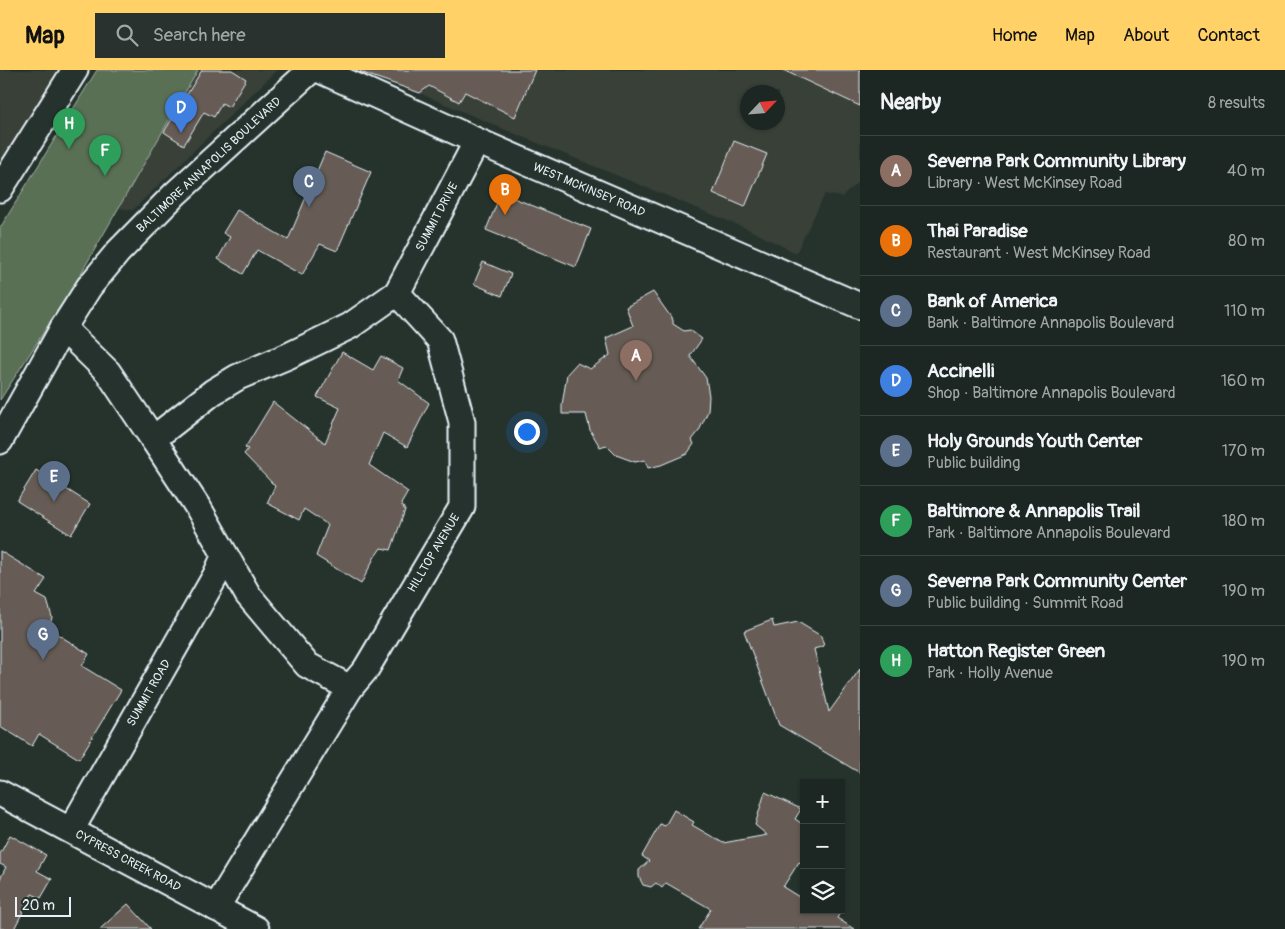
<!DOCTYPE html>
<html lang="en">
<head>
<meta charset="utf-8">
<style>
	:root { --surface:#1c2622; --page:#29322f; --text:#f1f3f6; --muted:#a0a5a5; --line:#3a4340; --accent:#ffd166 }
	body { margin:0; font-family:Pangolin,sans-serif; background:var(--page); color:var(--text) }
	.controls { position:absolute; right:15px; bottom:15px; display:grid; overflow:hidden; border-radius:0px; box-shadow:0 1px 4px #0004 }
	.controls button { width:45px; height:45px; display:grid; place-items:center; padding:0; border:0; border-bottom:1px solid var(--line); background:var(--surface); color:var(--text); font:25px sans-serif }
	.compass { position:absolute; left:740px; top:15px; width:45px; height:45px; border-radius:50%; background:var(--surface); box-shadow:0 1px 4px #0004; rotate:64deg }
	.scale { position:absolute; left:15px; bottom:12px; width:56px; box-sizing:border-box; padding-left:5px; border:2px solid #e8f1f8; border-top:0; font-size:14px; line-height:18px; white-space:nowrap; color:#e8f1f8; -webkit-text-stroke:4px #26332d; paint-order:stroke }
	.you { position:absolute; left:526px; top:361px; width:18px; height:18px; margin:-12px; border:4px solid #fff; border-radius:50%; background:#1a73e8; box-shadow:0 0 0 8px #1a73e833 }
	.badge { display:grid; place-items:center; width:32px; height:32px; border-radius:50%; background:var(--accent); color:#fff; font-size:16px; font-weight:700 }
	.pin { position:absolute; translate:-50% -41px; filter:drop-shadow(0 1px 2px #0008) }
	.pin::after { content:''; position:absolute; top:26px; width:18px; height:15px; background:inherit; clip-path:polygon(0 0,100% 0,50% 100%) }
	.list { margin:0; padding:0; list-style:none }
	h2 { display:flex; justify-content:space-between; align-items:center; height:65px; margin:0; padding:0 20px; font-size:21px }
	h2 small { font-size:16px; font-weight:400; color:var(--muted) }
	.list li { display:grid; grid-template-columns:32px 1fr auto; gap:15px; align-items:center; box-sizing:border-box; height:70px; padding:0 20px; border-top:1px solid var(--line) }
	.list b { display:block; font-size:19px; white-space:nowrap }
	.list p { margin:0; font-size:16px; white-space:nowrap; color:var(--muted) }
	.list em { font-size:16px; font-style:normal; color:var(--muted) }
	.icon { flex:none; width:28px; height:28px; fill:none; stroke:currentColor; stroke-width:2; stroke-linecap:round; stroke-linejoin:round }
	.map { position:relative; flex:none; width:860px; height:859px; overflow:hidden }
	header { display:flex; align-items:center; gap:30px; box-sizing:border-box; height:70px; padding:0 25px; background:var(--accent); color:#111 }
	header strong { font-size:24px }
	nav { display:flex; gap:28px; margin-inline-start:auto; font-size:18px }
	.search { width:350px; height:45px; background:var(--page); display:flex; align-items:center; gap:12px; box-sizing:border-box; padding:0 18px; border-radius:0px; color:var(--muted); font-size:19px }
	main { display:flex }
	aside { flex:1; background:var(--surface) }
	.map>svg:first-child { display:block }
	.built { fill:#393f39; fill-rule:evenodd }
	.green { fill:#5a7054; stroke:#a1b0a6 }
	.building { fill:#665b54; stroke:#e8f1f8 }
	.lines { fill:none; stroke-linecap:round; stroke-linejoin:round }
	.minor-casing { stroke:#e8f1f8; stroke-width:29 }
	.minor { stroke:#26332d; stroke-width:25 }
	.labels { text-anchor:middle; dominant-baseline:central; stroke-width:5; stroke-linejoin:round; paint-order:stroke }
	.street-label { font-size:12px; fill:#e8f1f8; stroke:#26332d }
</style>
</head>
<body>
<header>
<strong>Map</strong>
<div class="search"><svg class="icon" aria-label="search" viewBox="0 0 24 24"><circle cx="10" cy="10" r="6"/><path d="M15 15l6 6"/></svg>Search here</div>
<nav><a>Home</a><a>Map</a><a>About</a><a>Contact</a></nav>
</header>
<main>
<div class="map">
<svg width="860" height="859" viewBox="0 0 860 859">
	<rect width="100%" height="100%" fill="#26332d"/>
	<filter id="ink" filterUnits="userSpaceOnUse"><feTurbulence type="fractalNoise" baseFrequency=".02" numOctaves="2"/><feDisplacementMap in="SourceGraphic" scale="10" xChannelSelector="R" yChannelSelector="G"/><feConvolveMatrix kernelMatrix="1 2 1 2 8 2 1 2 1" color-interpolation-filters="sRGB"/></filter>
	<g filter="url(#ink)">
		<g class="built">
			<polygon points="0,0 67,0 0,104"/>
			<polygon points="194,0 277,0 133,140 107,136"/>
			<path d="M365,0H860V110L842,127L825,124L796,183L750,160L518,65ZM748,22H778V52H748Z"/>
		</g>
		<polygon class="green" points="97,0 198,0 76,212 0,330 0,158"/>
		<g class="building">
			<polygon points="202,0 232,0 246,9 229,37 222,33 214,47 204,42 184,75 164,62"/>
			<polygon points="361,0 535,0 515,47 465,22 459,32 429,16 420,23 360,2"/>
			<polygon points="783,0 860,0 860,36"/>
			<polygon points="734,71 767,84 745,137 713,123"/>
			<polygon points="325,82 371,102 337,181 320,174 302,205 257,180 243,204 218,189 230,167 223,163 237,140 288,170"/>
			<polygon points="501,123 591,159 576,197 486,160"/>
			<polygon points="483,192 511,204 502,226 474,214"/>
			<polygon points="653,222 673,250 673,254 684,261 690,260 702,269 690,286 706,308 709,326 708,341 699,361 692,370 694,374 687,384 661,395 648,398 645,390 635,392 616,385 606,375 600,377 590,360 586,344 562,344 562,335 567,304 577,293 590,299 610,285 606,268 633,256 626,237"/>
			<polygon points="342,282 373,300 381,286 403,298 398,310 429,333 407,377 383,363 369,395 408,422 401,434 405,440 391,480 381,478 374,488 361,514 316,486 328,455 304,439 299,450 267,433 275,416 244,384 248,379 245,378 273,332 325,373 340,338 317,327"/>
			<polygon points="36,400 90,434 71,465 17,431"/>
			<polygon points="0,481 46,509 36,524 47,530 52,547 49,559 89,584 82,596 121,620 79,689 39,664 32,676 0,656"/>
			<polygon points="772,550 774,557 798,552 821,566 824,576 814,579 829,642 860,599 860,703 779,655 744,561"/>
			<polygon points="765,722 801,739 795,749 804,755 804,795 799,792 783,817 804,830 804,840 842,840 837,848 854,859 698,859 711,839 666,813 662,818 656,813 651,817 643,815 639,807 639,800 649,791 642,786 660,754 665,756 674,740 694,752 692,755 723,773 767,765 755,755"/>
			<polygon points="10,765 46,785 37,801 52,809 41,828 32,824 14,859 0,859 0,809 6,797 0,794 0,784"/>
			<polygon points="128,834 151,859 100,859"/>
		</g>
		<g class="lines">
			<defs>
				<g id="minor">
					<polyline points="320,0 477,71 860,236"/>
					<polyline points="0,119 75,0"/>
					<polyline points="63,258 108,302 153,369 213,322 238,307 288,286 350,256 397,223 477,71"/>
					<polyline points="153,369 199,439 248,525 307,595 350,618 366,599 462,437 462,352 440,270 397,223"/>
					<polyline points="0,371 63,258 89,217 118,182 175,124 311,0"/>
					<polyline points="0,723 256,859"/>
					<polyline points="71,760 216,505 225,485"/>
					<polyline points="216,838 350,618"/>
				</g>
			</defs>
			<use href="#minor" class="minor-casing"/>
			<use href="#minor" class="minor"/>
		</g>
	</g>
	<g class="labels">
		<g class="street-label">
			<text transform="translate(209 95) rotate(-43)">BALTIMORE ANNAPOLIS BOULEVARD</text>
			<text transform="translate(589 120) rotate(23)">WEST MCKINSEY ROAD</text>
			<text transform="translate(437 147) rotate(-62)">SUMMIT DRIVE</text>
			<text transform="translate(434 483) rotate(-59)">HILLTOP AVENUE</text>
			<text transform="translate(149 623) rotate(-60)">SUMMIT ROAD</text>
			<text transform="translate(128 791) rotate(28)">CYPRESS CREEK ROAD</text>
		</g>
	</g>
</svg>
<div class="controls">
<button>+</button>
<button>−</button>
<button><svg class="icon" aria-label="layers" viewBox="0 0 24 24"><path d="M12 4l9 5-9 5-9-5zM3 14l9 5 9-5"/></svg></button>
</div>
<svg class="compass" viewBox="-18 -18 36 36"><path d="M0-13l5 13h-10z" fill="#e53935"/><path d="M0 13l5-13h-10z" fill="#a0a5a5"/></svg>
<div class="scale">20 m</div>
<div class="you"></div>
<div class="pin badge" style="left:636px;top:311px;background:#8d6e63">A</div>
<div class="pin badge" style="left:505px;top:145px;background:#e8710a">B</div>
<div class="pin badge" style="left:309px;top:137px;background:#5c6f8a">C</div>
<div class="pin badge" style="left:181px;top:63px;background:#3f7fe0">D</div>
<div class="pin badge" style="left:54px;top:432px;background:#5c6f8a">E</div>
<div class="pin badge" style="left:105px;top:106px;background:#2e9e5b">F</div>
<div class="pin badge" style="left:43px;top:590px;background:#5c6f8a">G</div>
<div class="pin badge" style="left:69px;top:79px;background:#2e9e5b">H</div>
</div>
<aside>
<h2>Nearby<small>8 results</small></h2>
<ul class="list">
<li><span class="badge" style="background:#8d6e63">A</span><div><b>Severna Park Community Library</b><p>Library · West McKinsey Road</p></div><em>40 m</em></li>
<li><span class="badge" style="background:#e8710a">B</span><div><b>Thai Paradise</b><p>Restaurant · West McKinsey Road</p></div><em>80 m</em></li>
<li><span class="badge" style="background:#5c6f8a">C</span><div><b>Bank of America</b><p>Bank · Baltimore Annapolis Boulevard</p></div><em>110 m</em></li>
<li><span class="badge" style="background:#3f7fe0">D</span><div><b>Accinelli</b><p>Shop · Baltimore Annapolis Boulevard</p></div><em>160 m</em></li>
<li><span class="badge" style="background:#5c6f8a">E</span><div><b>Holy Grounds Youth Center</b><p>Public building</p></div><em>170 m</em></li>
<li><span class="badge" style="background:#2e9e5b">F</span><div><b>Baltimore &amp; Annapolis Trail</b><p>Park · Baltimore Annapolis Boulevard</p></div><em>180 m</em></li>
<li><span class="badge" style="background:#5c6f8a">G</span><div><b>Severna Park Community Center</b><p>Public building · Summit Road</p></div><em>190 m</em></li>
<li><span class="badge" style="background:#2e9e5b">H</span><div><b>Hatton Register Green</b><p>Park · Holly Avenue</p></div><em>190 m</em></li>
</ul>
</aside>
</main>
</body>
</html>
